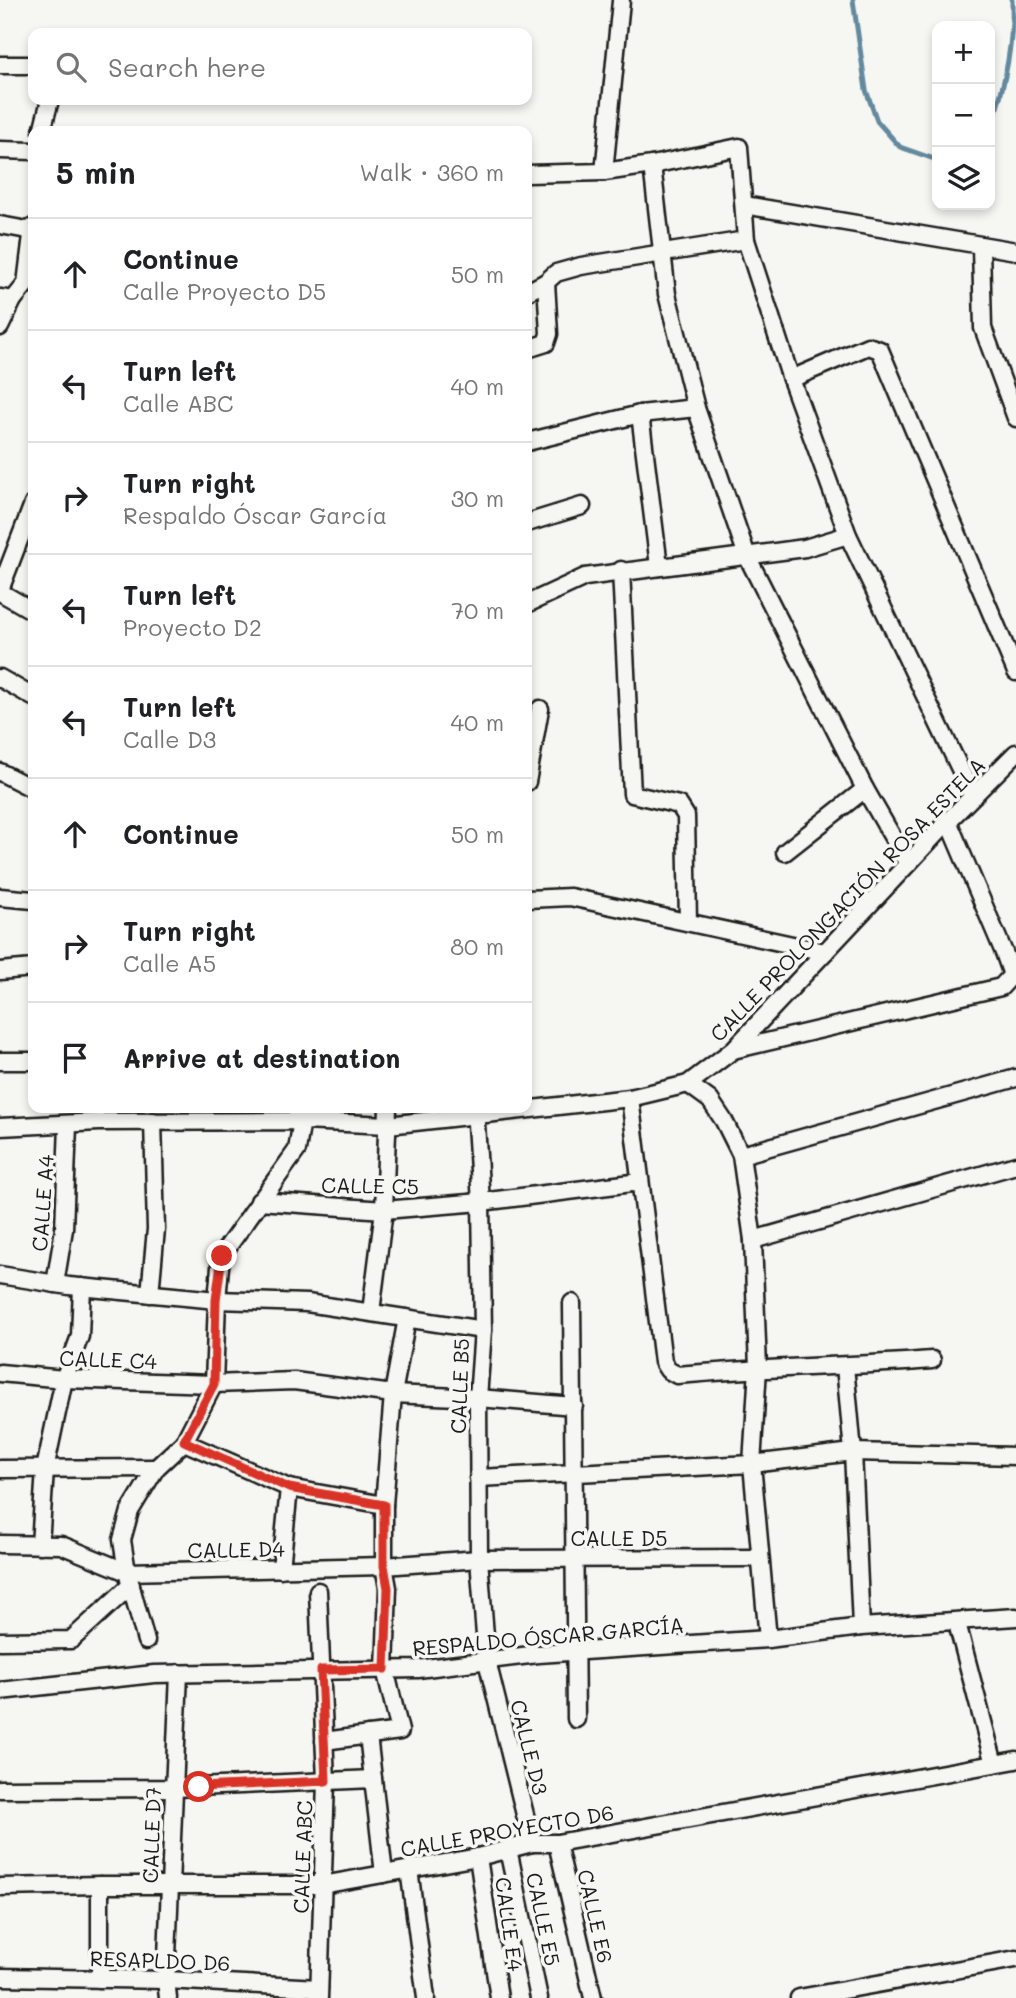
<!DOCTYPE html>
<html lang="en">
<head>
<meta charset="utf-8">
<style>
	:root { --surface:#fff; --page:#f6f6f6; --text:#202124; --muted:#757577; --line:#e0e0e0 }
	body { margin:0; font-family:Mali,sans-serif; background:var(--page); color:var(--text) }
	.controls { position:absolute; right:21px; top:21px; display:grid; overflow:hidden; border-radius:14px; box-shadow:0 4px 10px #0003 }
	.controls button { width:63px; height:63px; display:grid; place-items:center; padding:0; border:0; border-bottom:2px solid var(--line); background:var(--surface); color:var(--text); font:35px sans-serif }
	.stop { position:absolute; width:21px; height:21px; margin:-16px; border:5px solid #d93025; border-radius:50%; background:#fff }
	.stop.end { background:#d93025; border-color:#fff; box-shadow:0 2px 7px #0008 }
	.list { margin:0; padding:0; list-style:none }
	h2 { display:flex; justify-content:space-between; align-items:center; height:91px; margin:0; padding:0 28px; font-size:30px }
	h2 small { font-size:23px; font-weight:400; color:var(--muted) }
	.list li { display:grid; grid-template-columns:46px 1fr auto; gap:21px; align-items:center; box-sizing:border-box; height:112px; padding:0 28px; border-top:2px solid var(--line) }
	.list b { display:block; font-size:26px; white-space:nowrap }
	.list p { margin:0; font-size:23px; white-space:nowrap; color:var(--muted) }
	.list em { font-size:23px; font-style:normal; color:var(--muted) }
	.icon { flex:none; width:38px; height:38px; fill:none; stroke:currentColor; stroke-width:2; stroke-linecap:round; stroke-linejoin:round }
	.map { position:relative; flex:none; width:1016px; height:1998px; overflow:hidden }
	.search { position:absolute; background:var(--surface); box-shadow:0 4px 10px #0003; left:28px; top:28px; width:504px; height:77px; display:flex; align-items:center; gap:18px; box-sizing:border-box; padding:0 24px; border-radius:14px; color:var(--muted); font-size:26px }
	.panel { position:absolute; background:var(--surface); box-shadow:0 4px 10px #0003; left:28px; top:126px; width:504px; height:987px; border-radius:14px }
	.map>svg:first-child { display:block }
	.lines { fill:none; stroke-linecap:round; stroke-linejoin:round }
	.stream { stroke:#63899e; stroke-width:5 }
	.minor-casing { stroke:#1c1c1c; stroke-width:21 }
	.minor { stroke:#f6f6f2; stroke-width:16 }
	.route { stroke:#d93025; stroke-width:9 }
	.labels { text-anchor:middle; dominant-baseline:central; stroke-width:7; stroke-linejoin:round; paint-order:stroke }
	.street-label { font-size:21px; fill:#1c1c1c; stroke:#f6f6f2 }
</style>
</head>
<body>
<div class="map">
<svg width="1016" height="1998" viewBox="0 0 1016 1998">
	<rect width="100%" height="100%" fill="#f6f6f2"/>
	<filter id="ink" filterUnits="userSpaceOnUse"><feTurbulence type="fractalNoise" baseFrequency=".0143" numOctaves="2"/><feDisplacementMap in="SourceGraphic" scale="14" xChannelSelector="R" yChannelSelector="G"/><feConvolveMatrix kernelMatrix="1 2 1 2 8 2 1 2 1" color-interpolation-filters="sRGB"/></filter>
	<g filter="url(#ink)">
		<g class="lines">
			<g class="stream">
				<polyline points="853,0 866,90 877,121 900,147 937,160"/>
				<path d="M990,130C1004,89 1014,44 1012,0"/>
			</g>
			<defs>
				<g id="minor">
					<polyline points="0,65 33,65"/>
					<polyline points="42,131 50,100"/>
					<polyline points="0,150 33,151"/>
					<polyline points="652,165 667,294 696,408 747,556 865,789 908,864"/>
					<polyline points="604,172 621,1"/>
					<polyline points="527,174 604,172 652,165 739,147 746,240 791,379 848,535 973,796"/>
					<polyline points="744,205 1016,251"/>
					<polyline points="0,225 33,231"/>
					<polyline points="981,246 983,328 1016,418"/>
					<polyline points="527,292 546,282 556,273 581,266 746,240"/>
					<polyline points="0,298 13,300 26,284 33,227"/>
					<polyline points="0,327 13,300"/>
					<polyline points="527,349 546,343 549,334 546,282"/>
					<polyline points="791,379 868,346 880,350 1016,672"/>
					<polyline points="640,414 659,566"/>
					<polyline points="527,442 640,414 696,408"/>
					<polyline points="527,523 582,506"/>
					<polyline points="621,570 632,794 679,805 686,816 688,922"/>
					<polyline points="0,590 33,504"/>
					<polyline points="0,592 33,611"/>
					<polyline points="527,604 585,577 805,548 848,535"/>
					<polyline points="0,678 33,697"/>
					<polyline points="0,772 33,789"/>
					<polyline points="527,782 540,709"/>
					<polyline points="785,852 865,789"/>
					<polyline points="0,897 33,900"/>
					<polyline points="527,899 570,897 825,952"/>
					<polyline points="0,971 33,968"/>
					<polyline points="733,1050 1001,987 1012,975 1005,955 948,821"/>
					<polyline points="0,1061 33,1061"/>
					<polyline points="688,1084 710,1100 724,1121 741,1155 753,1240 758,1368 752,1464 768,1639"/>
					<path d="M630,1098L663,1362L668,1370L677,1375C762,1367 847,1367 932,1360"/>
					<polyline points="475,1108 481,1202 483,1330 478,1398 479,1559 487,1661 532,1843"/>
					<polyline points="0,1127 99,1122 303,1121 388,1125 630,1098 688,1084 733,1050 948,821 1016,753"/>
					<polyline points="741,1155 1016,1078"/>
					<polyline points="259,1201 384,1210 481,1202 640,1182"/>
					<polyline points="753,1240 1016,1165"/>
					<polyline points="0,1275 69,1286 217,1300 307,1303 483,1330"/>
					<polyline points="55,1284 64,1229 68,1125"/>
					<polyline points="150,1294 156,1229 153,1121"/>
					<polyline points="572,1303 576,1719"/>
					<polyline points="371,1312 384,1210 388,1108"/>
					<polyline points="845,1366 853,1452 861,1627"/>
					<polyline points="0,1373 64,1379 214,1384 294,1381 393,1394 478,1398 574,1406"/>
					<polyline points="184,1442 289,1488 384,1505"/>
					<polyline points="0,1469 156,1468"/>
					<polyline points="478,1478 752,1464 853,1452 1016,1456"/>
					<polyline points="0,1544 61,1545 127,1572 384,1566 479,1559 760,1558"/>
					<polyline points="40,1545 45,1469 64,1379 80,1336 82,1287"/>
					<polyline points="281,1569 289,1488"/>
					<polyline points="318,1591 326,1781 319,1998"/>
					<polyline points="957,1623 994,1764"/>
					<polyline points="0,1641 71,1640 131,1585"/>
					<polyline points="146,1641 127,1572 122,1540 130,1511 156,1468 184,1442 214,1384 217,1300 221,1256 297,1150 304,1108"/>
					<polyline points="0,1691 154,1674 418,1669 538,1654 768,1639 861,1627 1016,1617"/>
					<polyline points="368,1735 384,1874"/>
					<polyline points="324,1741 400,1731 385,1669 388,1588 384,1566 384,1505 393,1394 407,1318"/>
					<polyline points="0,1789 174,1788 373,1779"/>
					<polyline points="557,1843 593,1998"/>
					<polyline points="508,1849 539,1998"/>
					<polyline points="478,1857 499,1998"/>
					<polyline points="409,1869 426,1998"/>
					<polyline points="100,1885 100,1979"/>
					<polyline points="0,1887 100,1885 322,1885 478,1857 532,1843 557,1843 1016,1760"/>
					<polyline points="0,1977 166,1980 319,1988"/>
					<polyline points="168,1998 166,1980 179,1673"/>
					<polyline points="799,1998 1016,1959"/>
				</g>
			</defs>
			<use href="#minor" class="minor-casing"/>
			<use href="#minor" class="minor"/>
		</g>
	</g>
	<g class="lines" filter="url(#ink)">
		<polyline class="route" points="199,1787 326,1781 321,1670 385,1669 388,1588 384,1566 384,1505 289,1488 184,1441 214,1384 216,1300 222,1256"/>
	</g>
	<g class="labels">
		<g class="street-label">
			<text transform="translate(847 899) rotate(-46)">CALLE PROLONGACIÓN ROSA ESTELA</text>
			<text transform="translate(370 1185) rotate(1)">CALLE C5</text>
			<text transform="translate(42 1203) rotate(-86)">CALLE A4</text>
			<text transform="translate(108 1359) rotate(2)">CALLE C4</text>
			<text transform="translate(459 1386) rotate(-88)">CALLE B5</text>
			<text x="619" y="1537">CALLE D5</text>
			<text transform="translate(236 1549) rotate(-1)">CALLE D4</text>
			<text transform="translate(548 1636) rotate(-5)">RESPALDO ÓSCAR GARCÍA</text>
			<text transform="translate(530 1747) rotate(76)">CALLE D3</text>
			<text transform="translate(507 1830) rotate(-10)">CALLE PROYECTO D6</text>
			<text transform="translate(151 1835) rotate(-88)">CALLE D7</text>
			<text transform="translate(302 1857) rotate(-88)">CALLE ABC</text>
			<text transform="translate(596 1916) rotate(77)">CALLE E6</text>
			<text transform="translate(544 1919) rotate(78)">CALLE E5</text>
			<text transform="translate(510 1924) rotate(82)">CALLE E4</text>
			<text transform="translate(160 1960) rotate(2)">RESAPLDO D6</text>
		</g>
	</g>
</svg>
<div class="controls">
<button>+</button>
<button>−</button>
<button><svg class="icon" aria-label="layers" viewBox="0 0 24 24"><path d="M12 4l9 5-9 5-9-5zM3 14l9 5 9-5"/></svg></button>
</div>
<div class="stop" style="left:199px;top:1787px"></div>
<div class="stop end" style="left:222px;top:1256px"></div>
<div class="search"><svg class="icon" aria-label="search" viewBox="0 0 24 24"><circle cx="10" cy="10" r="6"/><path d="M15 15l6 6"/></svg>Search here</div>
<section class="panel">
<h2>5 min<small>Walk · 360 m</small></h2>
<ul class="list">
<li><svg class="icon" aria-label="ahead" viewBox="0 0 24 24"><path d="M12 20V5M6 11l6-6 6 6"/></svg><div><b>Continue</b><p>Calle Proyecto D5</p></div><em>50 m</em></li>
<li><svg class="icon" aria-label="left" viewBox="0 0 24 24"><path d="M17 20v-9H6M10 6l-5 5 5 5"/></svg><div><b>Turn left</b><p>Calle ABC</p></div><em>40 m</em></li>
<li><svg class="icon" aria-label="right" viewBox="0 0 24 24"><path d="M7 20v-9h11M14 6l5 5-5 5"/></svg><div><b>Turn right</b><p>Respaldo Óscar García</p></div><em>30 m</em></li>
<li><svg class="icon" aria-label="left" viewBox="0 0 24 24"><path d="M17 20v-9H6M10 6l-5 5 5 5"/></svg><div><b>Turn left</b><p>Proyecto D2</p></div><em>70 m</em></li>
<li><svg class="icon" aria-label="left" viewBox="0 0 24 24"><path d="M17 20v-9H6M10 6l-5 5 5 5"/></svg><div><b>Turn left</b><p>Calle D3</p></div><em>40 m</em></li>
<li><svg class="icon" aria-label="ahead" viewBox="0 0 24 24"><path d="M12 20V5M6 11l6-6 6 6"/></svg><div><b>Continue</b></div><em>50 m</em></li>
<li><svg class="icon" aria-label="right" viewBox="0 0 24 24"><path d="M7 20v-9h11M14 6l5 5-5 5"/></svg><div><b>Turn right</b><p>Calle A5</p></div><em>80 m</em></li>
<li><svg class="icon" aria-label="arrive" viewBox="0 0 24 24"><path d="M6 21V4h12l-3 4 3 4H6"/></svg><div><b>Arrive at destination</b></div></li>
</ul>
</section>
</div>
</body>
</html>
